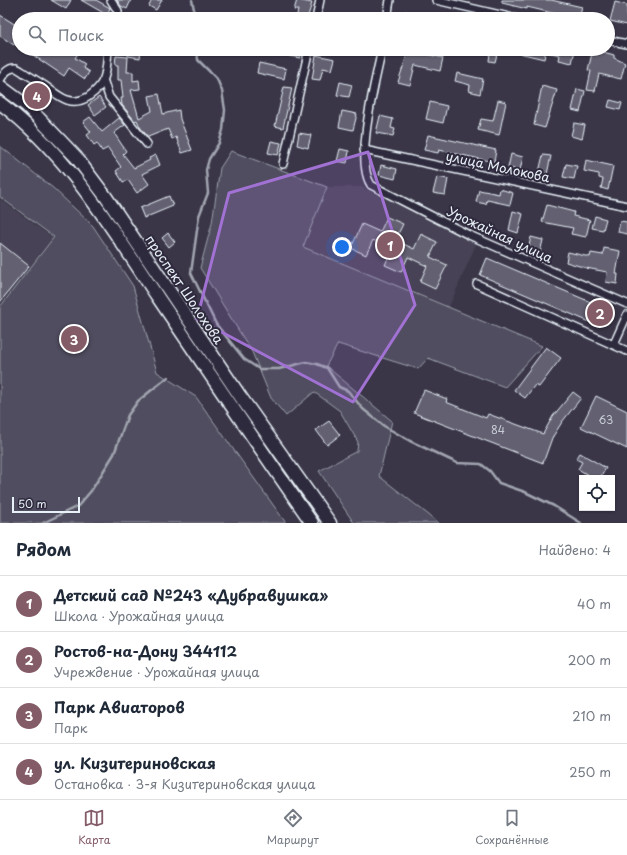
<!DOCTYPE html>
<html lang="ru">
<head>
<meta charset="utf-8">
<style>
	:root { --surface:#fff; --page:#f2f2f3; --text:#1f2937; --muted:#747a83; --line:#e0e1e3; --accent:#845c67 }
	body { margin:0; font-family:"Playpen Sans",sans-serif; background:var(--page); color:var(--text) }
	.controls { position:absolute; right:12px; bottom:12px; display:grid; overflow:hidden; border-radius:0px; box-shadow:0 1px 3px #0004 }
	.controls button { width:36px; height:36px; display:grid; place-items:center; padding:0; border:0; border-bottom:1px solid var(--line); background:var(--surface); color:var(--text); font:20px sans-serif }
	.scale { position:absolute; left:12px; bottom:10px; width:68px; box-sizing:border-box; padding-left:4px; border:2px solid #e8f1f8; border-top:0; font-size:11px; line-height:14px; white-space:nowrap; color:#e8f1f8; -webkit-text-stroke:3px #2f2a3d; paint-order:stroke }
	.you { position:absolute; left:342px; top:247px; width:14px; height:14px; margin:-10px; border:3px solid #fff; border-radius:50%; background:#1a73e8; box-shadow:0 0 0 6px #1a73e833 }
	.badge { display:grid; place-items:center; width:26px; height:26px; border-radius:50%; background:var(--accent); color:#fff; font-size:13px; font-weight:700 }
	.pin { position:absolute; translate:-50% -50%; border:2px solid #fff; box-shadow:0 1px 4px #0006 }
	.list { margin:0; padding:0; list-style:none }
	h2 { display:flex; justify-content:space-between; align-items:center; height:52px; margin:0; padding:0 16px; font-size:17px }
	h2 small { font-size:13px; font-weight:400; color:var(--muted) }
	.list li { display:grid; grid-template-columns:26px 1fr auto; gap:12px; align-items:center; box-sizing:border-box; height:56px; padding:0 16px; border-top:1px solid var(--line) }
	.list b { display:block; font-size:15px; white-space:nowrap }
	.list p { margin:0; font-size:13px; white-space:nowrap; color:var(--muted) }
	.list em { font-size:13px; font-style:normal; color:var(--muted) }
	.icon { flex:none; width:22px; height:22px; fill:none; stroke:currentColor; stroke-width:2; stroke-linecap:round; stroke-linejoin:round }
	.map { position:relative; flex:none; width:627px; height:523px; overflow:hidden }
	.search { position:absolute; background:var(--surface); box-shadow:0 1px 3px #0004; left:12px; right:12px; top:12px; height:44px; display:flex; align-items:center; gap:10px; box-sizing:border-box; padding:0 14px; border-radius:22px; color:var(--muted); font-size:15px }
	.sheet { height:276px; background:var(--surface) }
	nav { display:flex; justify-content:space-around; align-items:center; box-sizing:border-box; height:56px; border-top:1px solid var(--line); background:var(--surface); font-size:11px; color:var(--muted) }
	nav a { display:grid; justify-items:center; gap:2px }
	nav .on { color:var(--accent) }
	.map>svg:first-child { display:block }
	.built { fill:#464354 }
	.green { fill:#504e5f; stroke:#9ca0ac }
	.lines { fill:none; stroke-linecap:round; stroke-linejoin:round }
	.stream { stroke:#a2a6b1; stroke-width:2.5 }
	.building { fill:#636171; stroke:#e8f1f8 }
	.street-casing { stroke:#e8f1f8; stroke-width:10 }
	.primary-casing { stroke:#e8f1f8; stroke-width:15 }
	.street { stroke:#2f2a3d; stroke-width:7 }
	.primary { stroke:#2f2a3d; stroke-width:12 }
	.marked { fill:#a171d3; fill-opacity:0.2; stroke:#a171d3; stroke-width:3; stroke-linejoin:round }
	.labels { text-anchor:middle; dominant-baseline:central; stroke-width:4; stroke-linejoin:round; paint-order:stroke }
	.number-label { font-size:11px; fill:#c7cdd6 }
	.street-label { font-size:13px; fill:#e8f1f8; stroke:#2f2a3d }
</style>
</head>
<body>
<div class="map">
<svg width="627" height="523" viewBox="0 0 627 523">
	<rect width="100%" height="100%" fill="#3a3648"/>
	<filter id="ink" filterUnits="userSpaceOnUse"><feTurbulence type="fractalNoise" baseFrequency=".025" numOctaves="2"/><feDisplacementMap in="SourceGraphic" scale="8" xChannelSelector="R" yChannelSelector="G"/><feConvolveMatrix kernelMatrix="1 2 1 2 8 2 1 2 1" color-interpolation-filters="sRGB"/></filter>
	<g filter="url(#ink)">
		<g class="built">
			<polygon points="327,187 361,187 477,242 449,307 303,247"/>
			<polygon points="0,199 53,238 0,305"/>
		</g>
		<g class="green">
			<polygon points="0,146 53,188 93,226 133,286 157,372 196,397 286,523 0,523 0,307 54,237 0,197"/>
			<polygon points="231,151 327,187 303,247 542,346 505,387 428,358 418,369 338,344 326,366 392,421 379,476 439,523 354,523 319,471 357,451 358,442 340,411 314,392 286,416 271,398 252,352 200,268 212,223 220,168"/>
		</g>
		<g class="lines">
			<g class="stream">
				<polyline points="192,0 196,19"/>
				<polyline points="197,49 198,60 217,79 222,91 225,110 223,130 219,143 209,159 206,170 208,193 199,216 191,273 216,324 244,359 259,369 279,369 306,362 317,364 327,368 339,387 348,391 363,409 384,426 410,441 457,463 481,464 490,471 499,483 525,492 554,506 581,523"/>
				<polyline points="43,523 78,506 91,491 114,454 128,415 138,401 168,377"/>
			</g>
		</g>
		<g class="building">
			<polygon points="51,0 71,0 66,9"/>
			<polygon points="81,0 96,0 110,8 107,15"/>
			<polygon points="117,0 131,0 127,9 121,6"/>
			<polygon points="152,0 162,0 156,10 149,6"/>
			<polygon points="297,0 312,3 307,19 296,19 298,10 294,10"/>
			<polygon points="502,0 551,0 582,7 579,19 570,19 564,18 565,16 527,7 527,9 502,3"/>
			<polygon points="615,2 627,5 627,25 610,21"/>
			<polygon points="405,11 427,16 426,19 403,19"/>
			<polygon points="0,15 19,27 19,37 14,45 0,36"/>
			<polygon points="24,49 81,49 75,58 85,64 83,68 89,72 85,79 69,68 64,76"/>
			<polygon points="129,49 141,49 140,58 128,56"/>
			<polygon points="290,49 302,49 300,58 289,56"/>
			<polygon points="409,49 418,49 417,52 443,58 440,71 415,65 410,85 398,82"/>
			<polygon points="515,49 546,49 544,59 515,52"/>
			<polygon points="546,49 575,50 572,63 559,60 560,55 546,52"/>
			<polygon points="593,49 614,55 614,58 625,63 621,79 599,74 595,91 587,90 591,71 588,70"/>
			<polygon points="490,53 497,54 495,62 489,61"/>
			<polygon points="316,55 335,59 332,70 323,68 320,80 312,79"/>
			<polygon points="116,56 128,57 127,72 133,72 133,81 139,80 140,89 131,90 139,118 152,111 149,96 159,94 163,114 179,110 180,119 192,150 182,153 176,137 172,139 168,129 148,137 140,127 137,120 135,121 122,105 121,98 123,98 121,80 118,80 118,65 115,65"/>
			<polygon points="259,63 286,69 284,79 257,73"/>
			<polygon points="457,73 483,79 480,94 469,91 470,85 455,81"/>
			<polygon points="340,82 352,85 349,97 337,95"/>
			<polygon points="542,86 557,90 545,128 534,125"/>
			<polygon points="284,87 292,88 283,128 275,126"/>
			<polygon points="577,89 585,91 580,112 572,110"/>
			<polygon points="99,97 106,107 95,115 88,105"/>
			<polygon points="498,100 506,102 499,135 478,130 481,119 493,121"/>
			<polygon points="610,100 622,103 620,110 608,107"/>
			<polygon points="430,102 447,106 443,123 426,119"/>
			<polygon points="342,111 357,114 353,130 339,127"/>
			<polygon points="380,116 393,119 391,128 395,129 393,136 376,133"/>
			<polygon points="90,117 102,132 119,118 125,125 114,133 126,151 123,154 134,168 150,160 149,158 156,155 160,165 142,174 149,184 137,193 128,180 123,182 116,171 121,167 108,148 102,151 97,143 94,145 87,135 91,132 83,122"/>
			<polygon points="574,123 585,125 582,139 571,136"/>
			<polygon points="299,133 311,135 308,148 297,145"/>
			<polygon points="428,135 496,150 494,162 439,150 438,153 424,150"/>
			<polygon points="271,141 281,143 278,155 268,153"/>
			<polygon points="340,149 349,151 347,163 337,161"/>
			<polygon points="511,154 523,157 520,170 508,168"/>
			<polygon points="543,155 551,156 547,174 539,172"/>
			<polygon points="586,160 613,166 608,190 601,188 603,179 599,178 599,174 584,171"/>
			<polygon points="566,164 577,166 574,179 563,177"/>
			<polygon points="381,165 397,169 395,179 379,175"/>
			<polygon points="437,177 448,179 445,195 433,193"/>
			<polygon points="500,189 513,193 510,205 487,200 486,204 476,202 479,190 499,194"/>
			<polygon points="169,196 173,206 144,218 140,208"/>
			<polygon points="547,205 574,212 573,216 590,220 586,237 571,234 573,228 542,222"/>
			<polygon points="513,211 523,214 518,233 509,230"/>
			<polygon points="595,216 606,219 603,230 592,228"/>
			<polygon points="387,217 403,224 395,240 414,249 421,234 437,242 430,257 447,265 435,289 420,282 427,266 408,257 401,272 385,265 392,249 373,240 366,255 351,248 362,224 380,232"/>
			<polygon points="620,221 627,222 627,234 618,232"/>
			<polygon points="168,233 175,242 169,247 162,238"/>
			<polygon points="531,237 543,240 540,253 528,250"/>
			<polygon points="0,243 29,266 0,302"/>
			<polygon points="604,248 620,251 616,274 618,274 617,284 606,282 607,272 586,268 566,262 568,252 590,257 591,253 603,255"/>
			<polygon points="487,258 607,309 599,326 480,275"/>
			<polygon points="546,347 561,358 539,387 535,385 525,398 514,390"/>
			<polygon points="424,390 447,399 446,402 486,418 488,414 543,434 553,416 573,392 581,398 562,422 552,438 543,463 414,413"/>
			<polygon points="596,396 627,411 627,449 581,427"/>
			<polygon points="329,421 340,435 327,445 316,430"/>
			<polygon points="580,453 606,468 600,478 593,478 578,469 582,462 576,459"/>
		</g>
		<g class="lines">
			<defs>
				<g id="street">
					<polyline points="111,0 118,11 118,19"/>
					<polyline points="436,0 518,19"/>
					<polyline points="316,19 320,0"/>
					<polyline points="387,19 390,0"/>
					<polyline points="608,40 627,44"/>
					<path d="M382,49C376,79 354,160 371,185L469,235L627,304"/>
					<path d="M0,80C4,74 8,67 16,68C19,69 23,72 26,74C33,78 39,82 45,86C58,95 70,108 88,97C108,83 106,71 108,49"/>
					<polyline points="104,82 109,97 147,144"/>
					<polyline points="364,150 627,206"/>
					<polyline points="283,164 309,49"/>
					<polyline points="477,284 627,351"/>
					<polyline points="614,344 627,315"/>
				</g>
				<g id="primary">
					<polyline points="0,86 27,106 76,157 106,197 240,396 330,523"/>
					<path d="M0,103C68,154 112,229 159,299C210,374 260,449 312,523"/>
				</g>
			</defs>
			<use href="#street" class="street-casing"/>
			<use href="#primary" class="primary-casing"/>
			<use href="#street" class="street"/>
			<use href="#primary" class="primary"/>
		</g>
	</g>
	<path class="marked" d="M368,152L415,305L353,402L197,319L229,193Z"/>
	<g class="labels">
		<g class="number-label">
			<text x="606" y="419">63</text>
			<text x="498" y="429">84</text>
		</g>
		<g class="street-label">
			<text transform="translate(498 166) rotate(12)">улица Молокова</text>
			<text transform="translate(500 234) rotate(25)">Урожайная улица</text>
			<text transform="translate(185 289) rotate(56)">проспект Шолохова</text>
		</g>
	</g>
</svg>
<div class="controls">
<button><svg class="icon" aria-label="locate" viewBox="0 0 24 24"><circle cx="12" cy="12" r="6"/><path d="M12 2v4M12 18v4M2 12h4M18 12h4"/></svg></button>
</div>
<div class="scale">50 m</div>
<div class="you"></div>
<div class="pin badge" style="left:390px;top:245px">1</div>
<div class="pin badge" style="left:600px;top:313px">2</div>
<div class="pin badge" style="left:74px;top:339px">3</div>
<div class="pin badge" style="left:37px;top:96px">4</div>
<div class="search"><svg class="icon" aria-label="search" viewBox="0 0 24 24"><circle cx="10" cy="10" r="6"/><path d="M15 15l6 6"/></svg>Поиск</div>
</div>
<section class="sheet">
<h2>Рядом<small>Найдено: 4</small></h2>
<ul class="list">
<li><span class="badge">1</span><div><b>Детский сад №243 «Дубравушка»</b><p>Школа · Урожайная улица</p></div><em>40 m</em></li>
<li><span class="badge">2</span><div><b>Ростов-на-Дону 344112</b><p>Учреждение · Урожайная улица</p></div><em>200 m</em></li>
<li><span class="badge">3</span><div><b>Парк Авиаторов</b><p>Парк</p></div><em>210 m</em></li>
<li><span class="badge">4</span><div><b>ул. Кизитериновская</b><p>Остановка · 3-я Кизитериновская улица</p></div><em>250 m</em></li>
</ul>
</section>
<nav>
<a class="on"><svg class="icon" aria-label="map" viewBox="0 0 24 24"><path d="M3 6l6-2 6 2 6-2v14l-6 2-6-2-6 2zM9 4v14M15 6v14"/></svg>Карта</a>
<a><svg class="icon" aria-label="directions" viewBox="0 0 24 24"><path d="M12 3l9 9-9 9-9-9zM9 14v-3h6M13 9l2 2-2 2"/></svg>Маршрут</a>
<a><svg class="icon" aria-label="saved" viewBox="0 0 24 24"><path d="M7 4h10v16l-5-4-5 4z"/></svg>Сохранённые</a>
</nav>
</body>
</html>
